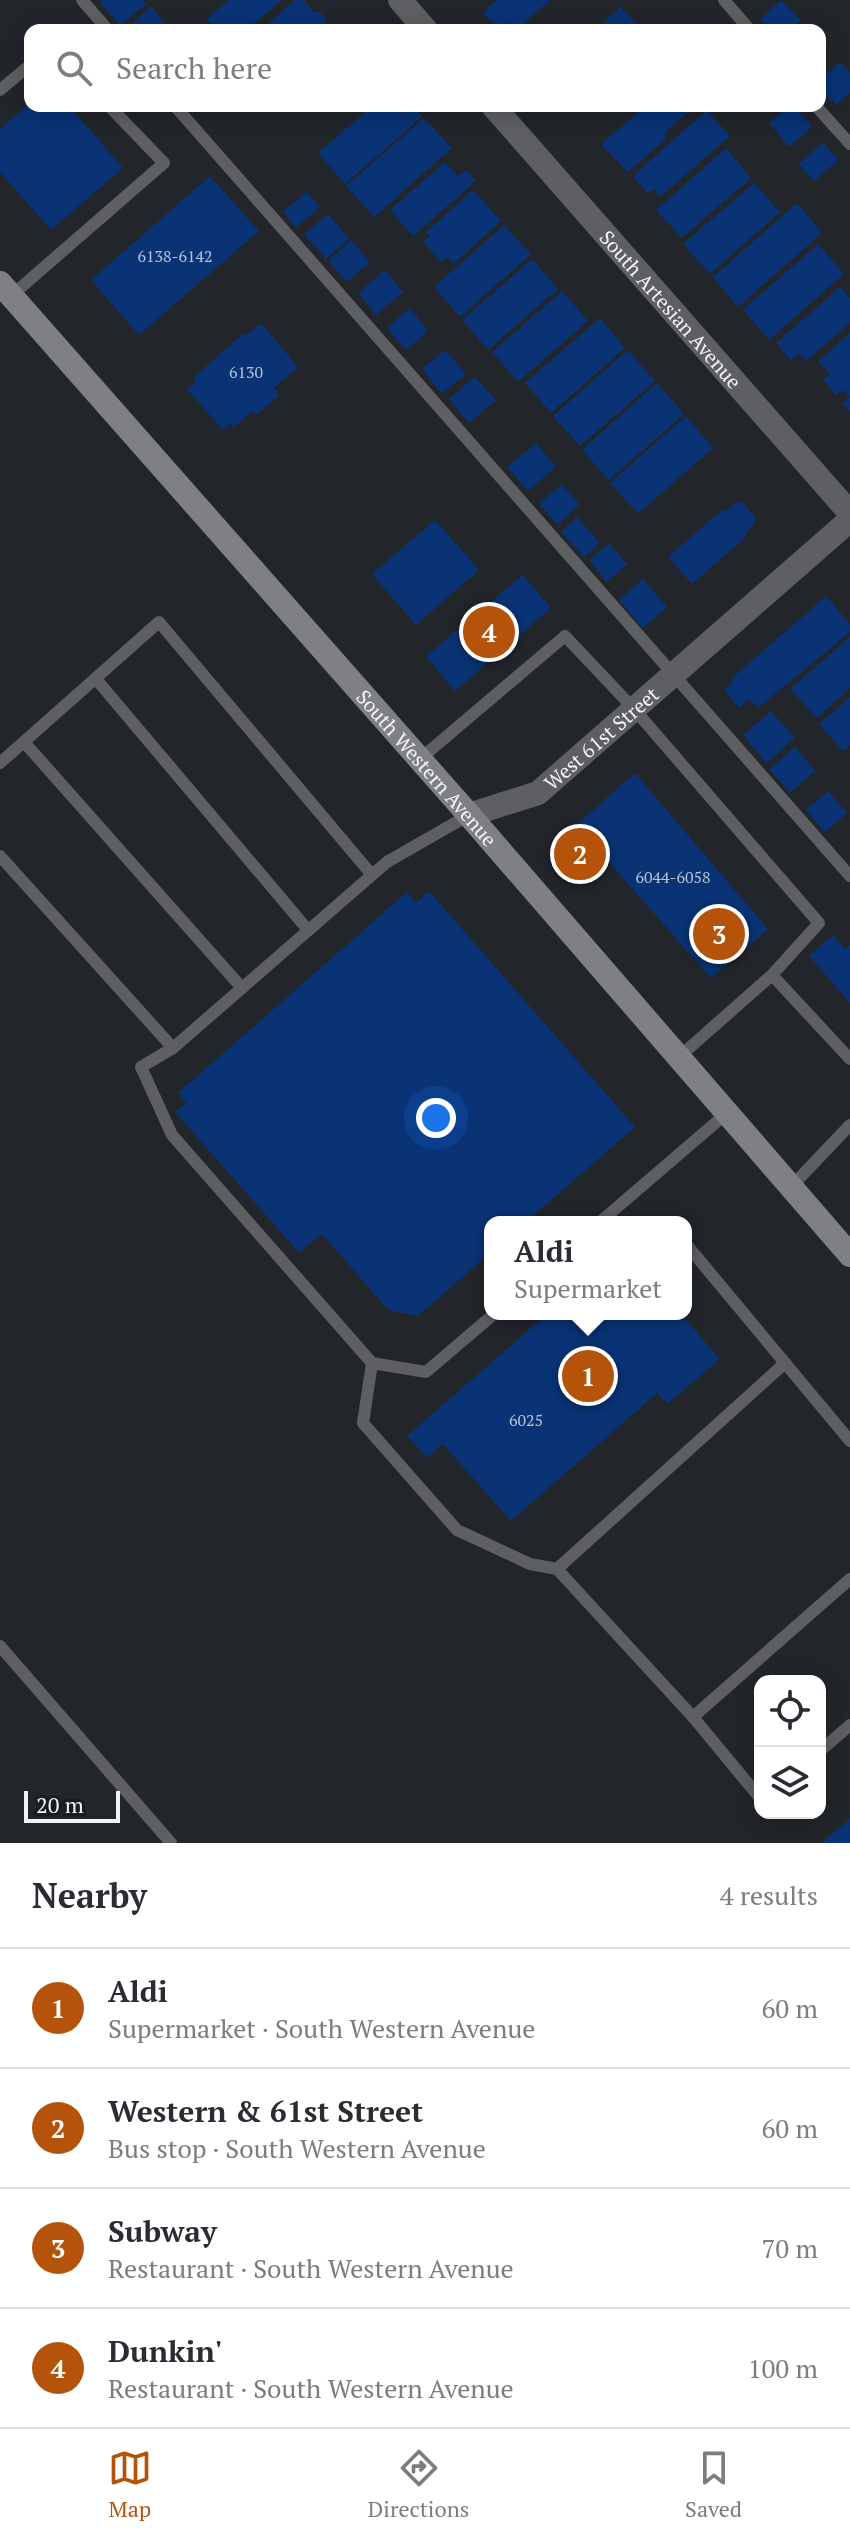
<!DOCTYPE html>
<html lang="en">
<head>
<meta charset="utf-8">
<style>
	:root { --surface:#fff; --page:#f7f7f7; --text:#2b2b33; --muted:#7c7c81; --line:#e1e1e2; --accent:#b45309 }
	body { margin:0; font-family:"PT Serif",serif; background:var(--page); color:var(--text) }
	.controls { position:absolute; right:24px; bottom:24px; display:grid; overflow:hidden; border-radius:16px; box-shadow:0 4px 20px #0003 }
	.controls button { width:72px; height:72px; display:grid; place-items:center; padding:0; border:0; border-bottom:2px solid var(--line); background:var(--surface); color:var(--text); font:40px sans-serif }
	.scale { position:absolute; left:24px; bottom:20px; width:96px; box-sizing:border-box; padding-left:8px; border:4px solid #f1f3f6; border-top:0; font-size:22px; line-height:28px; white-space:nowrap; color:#f1f3f6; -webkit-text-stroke:6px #191c20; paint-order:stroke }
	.you { position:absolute; left:436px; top:1118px; width:28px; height:28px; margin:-20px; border:6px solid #fff; border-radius:50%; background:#1a73e8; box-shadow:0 0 0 12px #1a73e833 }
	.badge { display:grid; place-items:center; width:52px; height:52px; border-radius:50%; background:var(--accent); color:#fff; font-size:26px; font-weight:700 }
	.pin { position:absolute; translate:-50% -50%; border:4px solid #fff; box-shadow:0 2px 8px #0006 }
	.popup { position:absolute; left:484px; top:1216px; width:208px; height:104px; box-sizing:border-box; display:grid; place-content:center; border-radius:16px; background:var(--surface); filter:drop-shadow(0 2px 6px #0005); font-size:26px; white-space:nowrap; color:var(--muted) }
	.popup b { font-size:30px; color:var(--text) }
	.popup::after { content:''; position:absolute; left:50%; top:100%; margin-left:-16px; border:16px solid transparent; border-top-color:var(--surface) }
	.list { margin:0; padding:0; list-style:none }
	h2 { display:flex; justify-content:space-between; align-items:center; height:104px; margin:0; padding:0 32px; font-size:34px }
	h2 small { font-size:26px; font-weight:400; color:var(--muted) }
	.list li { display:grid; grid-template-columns:52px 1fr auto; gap:24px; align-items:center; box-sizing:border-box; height:120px; padding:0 32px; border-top:2px solid var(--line) }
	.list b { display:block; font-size:30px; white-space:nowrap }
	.list p { margin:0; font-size:26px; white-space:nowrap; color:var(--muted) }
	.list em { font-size:26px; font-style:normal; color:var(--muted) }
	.icon { flex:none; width:44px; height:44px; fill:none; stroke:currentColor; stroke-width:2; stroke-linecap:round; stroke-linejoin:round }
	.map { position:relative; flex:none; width:850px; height:1843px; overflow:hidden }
	.search { position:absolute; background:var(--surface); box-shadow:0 4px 20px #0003; left:24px; right:24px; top:24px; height:88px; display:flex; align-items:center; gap:20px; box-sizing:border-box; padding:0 28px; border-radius:16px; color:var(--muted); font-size:30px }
	.sheet { height:584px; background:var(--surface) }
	nav { display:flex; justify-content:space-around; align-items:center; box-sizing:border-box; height:112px; border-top:2px solid var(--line); background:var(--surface); font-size:22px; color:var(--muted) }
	nav a { display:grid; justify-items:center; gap:4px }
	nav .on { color:var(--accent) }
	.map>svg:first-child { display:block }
	.building { fill:#093375 }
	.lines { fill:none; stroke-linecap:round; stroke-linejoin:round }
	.lane { stroke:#5e5f62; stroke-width:12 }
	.street { stroke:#5e5f62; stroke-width:24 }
	.secondary { stroke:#7e8084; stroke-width:24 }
	.labels { text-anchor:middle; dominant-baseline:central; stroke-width:6; stroke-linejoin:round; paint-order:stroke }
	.number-label { font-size:16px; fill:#b7c3d6 }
	.street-label { font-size:20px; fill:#f1f3f6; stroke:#191c20 }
</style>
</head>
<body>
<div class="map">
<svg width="850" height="1843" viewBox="0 0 850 1843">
	<rect width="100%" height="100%" fill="#22252a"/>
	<g class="building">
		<polygon points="102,0 143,0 146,4 120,26 100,2"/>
		<polygon points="228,0 282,0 247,30 216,30 207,19"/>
		<polygon points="295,0 304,0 314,12 320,12 326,19 325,26 321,30 261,30"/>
		<polygon points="497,0 550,0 517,29 509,22 500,30 483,13"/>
		<polygon points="781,0 801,21 790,30 770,30 760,19"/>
		<polygon points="151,7 171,30 124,30"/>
		<polygon points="621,7 642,30 595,30"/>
		<polygon points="840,62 850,73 850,93 836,105 820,87 820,80"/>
		<polygon points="30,103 30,106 69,106 123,168 51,230 0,172 0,129"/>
		<polygon points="372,106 413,106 422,117 345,184 318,153"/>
		<polygon points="645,106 695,106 665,132 665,140 628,172 601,144"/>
		<polygon points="789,106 794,106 812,127 789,147 769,123"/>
		<polygon points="707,110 730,136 660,197 654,189 648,194 633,176"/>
		<polygon points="424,118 452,148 374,217 346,186"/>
		<polygon points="823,143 838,160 814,181 798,164"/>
		<polygon points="726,148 751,178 682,238 656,210"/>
		<polygon points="445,162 458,176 466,170 476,181 413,236 390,210"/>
		<polygon points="210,176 259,231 139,335 91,280"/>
		<polygon points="754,183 780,212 710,274 683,244"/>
		<polygon points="473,190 501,221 453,264 447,257 441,262 423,242 430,236 426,232"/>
		<polygon points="307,192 320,207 296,228 283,212"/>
		<polygon points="797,203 822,233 738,307 713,277"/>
		<polygon points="328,214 349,239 326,259 304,234"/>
		<polygon points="504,225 531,254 460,317 434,287"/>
		<polygon points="351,240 370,262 347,282 328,261"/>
		<polygon points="818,244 844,274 769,340 743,310"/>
		<polygon points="532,259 558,289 488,350 462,320"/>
		<polygon points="385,270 403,292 376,315 358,293"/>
		<polygon points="840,287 850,298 850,323 806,361 799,353 791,360 776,343"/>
		<polygon points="562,291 588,321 518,382 492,352"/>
		<polygon points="410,308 428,331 406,350 387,328"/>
		<polygon points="600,318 625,348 551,413 525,383"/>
		<polygon points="261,323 298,367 274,388 280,395 256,415 253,411 234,427 231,423 223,430 187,389 196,382 193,378 244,333 246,336"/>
		<polygon points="850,333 850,411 842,403 850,397 843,390 836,396 823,379 830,374 818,361"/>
		<polygon points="445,350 466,374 442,394 422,369"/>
		<polygon points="628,350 655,381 580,446 553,416"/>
		<polygon points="475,377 496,400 469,423 449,399"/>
		<polygon points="657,383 684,414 609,480 582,450"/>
		<polygon points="686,416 713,448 638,514 610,483"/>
		<polygon points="536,443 556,467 528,491 507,467"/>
		<polygon points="562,485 580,505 557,525 539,503"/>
		<polygon points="742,502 756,518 753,526 745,533 747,536 692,584 668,557 723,509 726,511 734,504"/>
		<polygon points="577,517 600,543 584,557 561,532"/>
		<polygon points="435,520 479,570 416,625 372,574"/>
		<polygon points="609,543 627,564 607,582 589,560"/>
		<polygon points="523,575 551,608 455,691 426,656"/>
		<polygon points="643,579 667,607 643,628 619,600"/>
		<polygon points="826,596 850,624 850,632 758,708 749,699 739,708 724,690 734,681 731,679"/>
		<polygon points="850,637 850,688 817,718 790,689"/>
		<polygon points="850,697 850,745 843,752 819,724"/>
		<polygon points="771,711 795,738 766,763 743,735"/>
		<polygon points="795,747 815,771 790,793 769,769"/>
		<polygon points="635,773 768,929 711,978 576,825"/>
		<polygon points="828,791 847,813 825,832 806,810"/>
		<polygon points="429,891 635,1127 526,1222 490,1222 490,1253 418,1316 388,1310 322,1234 299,1253 175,1112 186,1103 178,1093 407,892 416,903"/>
		<polygon points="833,935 845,949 850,945 850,1003 809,956"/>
		<polygon points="547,1314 663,1314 665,1317 668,1314 681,1314 720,1359 667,1404 657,1393 511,1521 443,1444 427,1458 407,1436"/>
		<polygon points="850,1818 850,1843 822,1843"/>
	</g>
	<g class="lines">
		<g class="lane">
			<polyline points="82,0 108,30"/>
			<polyline points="724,0 750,30"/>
			<polyline points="0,90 30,65"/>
			<polyline points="175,106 850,876"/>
			<polyline points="816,106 850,144"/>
			<polyline points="11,296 164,163 109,106"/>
			<polyline points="96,679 308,930"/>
			<polyline points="24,742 242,988"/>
			<polyline points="420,759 565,636 634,709 819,923 772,975"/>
			<polyline points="0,763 159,622 372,875"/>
			<polyline points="469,815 387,862 173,1048 141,1067 172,1135 372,1363 426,1372 494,1314"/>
			<polyline points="0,856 173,1048"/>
			<polyline points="679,1057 772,975 850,1059"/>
			<polyline points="791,1187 850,1125"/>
			<polyline points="600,1222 727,1113"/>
			<polyline points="686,1244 850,1441"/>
			<polyline points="372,1363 363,1423 457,1530 530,1564 557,1569 693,1717"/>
			<polyline points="557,1569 785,1363"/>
			<polyline points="0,1646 171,1843"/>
			<polyline points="820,1751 850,1725"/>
			<polyline points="760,1798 693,1717 850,1579"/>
		</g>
		<g class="street">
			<polyline points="400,0 426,30"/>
			<path id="s1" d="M493,106L850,513"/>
			<path id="s2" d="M469,815L538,793L850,520"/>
		</g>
		<path class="secondary" id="s3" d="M0,283L469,815L850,1255"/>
	</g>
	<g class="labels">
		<g class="number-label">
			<text x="175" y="256">6138-6142</text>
			<text x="246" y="372">6130</text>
			<text x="673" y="877">6044-6058</text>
			<text x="526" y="1420">6025</text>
		</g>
		<g class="street-label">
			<text stroke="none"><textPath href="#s1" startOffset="270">South Artesian Avenue</textPath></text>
			<text stroke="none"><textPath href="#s2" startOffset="156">West 61st Street</textPath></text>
			<text stroke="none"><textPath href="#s3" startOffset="646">South Western Avenue</textPath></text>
		</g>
	</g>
</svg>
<div class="controls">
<button><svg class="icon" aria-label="locate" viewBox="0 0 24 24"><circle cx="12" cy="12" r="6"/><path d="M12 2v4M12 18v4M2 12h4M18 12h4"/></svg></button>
<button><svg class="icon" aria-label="layers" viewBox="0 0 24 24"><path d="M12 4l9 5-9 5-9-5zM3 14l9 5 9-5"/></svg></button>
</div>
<div class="scale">20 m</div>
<div class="you"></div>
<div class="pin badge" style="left:588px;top:1376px">1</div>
<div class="popup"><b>Aldi</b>Supermarket</div>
<div class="pin badge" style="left:580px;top:854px">2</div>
<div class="pin badge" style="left:719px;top:934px">3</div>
<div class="pin badge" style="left:489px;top:632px">4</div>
<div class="search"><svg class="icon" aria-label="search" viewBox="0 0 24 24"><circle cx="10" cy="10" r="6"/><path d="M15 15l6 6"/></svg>Search here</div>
</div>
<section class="sheet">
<h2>Nearby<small>4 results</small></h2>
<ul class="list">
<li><span class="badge">1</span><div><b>Aldi</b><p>Supermarket · South Western Avenue</p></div><em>60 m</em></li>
<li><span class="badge">2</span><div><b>Western &amp; 61st Street</b><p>Bus stop · South Western Avenue</p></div><em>60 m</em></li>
<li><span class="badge">3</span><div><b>Subway</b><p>Restaurant · South Western Avenue</p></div><em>70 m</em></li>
<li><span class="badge">4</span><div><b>Dunkin'</b><p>Restaurant · South Western Avenue</p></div><em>100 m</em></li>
</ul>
</section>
<nav>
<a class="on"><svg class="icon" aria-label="map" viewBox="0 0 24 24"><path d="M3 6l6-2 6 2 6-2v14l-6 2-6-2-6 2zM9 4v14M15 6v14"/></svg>Map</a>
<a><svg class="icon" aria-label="directions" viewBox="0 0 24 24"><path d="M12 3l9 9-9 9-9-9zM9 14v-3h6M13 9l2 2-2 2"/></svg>Directions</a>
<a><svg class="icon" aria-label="saved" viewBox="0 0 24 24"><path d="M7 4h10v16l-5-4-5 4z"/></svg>Saved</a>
</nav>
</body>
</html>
